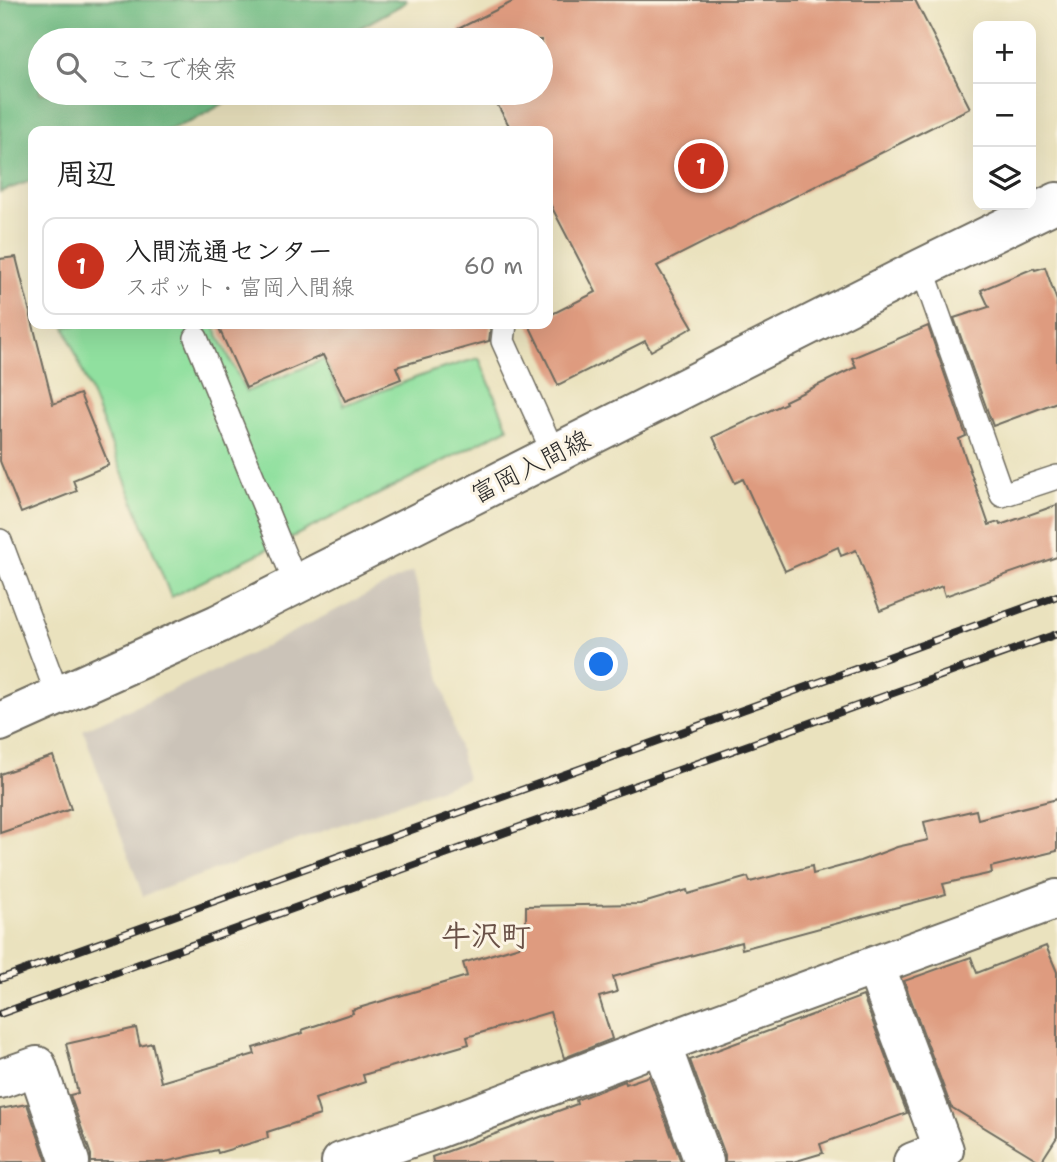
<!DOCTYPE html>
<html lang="ja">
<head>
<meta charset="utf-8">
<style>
	:root { --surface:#fff; --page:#f2f2f2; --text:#222; --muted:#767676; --line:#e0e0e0; --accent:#c8321e }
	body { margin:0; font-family:"Shantell Sans","Klee One",sans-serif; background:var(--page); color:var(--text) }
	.controls { position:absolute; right:21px; top:21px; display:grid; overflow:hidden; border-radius:14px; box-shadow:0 7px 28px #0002 }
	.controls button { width:63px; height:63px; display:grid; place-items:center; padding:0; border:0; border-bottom:2px solid var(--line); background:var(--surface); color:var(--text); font:35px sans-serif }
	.you { position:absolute; left:602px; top:665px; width:24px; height:24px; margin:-18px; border:5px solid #fff; border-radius:50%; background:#1a73e8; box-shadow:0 0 0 10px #1a73e833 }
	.badge { display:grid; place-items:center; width:46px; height:46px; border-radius:50%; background:var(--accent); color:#fff; font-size:23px; font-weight:700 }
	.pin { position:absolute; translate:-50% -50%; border:4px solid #fff; box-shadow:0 2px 7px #0006 }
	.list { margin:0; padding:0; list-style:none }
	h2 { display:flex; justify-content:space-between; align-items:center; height:91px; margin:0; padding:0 28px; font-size:30px }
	h2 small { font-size:23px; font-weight:400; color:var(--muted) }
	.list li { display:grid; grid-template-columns:46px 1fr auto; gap:21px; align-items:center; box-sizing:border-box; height:98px; margin:0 14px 14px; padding:0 14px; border:2px solid var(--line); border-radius:14px }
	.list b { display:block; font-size:26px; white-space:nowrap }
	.list p { margin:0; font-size:23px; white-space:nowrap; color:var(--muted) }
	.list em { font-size:23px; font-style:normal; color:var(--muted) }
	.icon { flex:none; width:38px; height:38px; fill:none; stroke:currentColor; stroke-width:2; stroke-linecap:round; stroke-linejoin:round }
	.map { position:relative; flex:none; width:1057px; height:1162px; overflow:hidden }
	.search { position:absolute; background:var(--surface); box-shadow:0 7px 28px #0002; left:28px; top:28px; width:525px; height:77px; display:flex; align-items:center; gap:18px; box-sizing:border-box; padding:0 24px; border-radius:38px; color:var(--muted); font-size:26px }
	.panel { position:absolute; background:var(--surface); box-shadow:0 7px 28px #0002; left:28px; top:126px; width:525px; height:203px; border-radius:14px }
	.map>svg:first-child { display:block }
	.industrial { fill:#cbc3b8 }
	.green { fill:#90e09f; stroke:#5e8665; stroke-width:2 }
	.forest { fill:#74be86; stroke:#507458; stroke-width:2 }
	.building { fill:#de9b7f }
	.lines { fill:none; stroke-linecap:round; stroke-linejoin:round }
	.lane-casing { stroke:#6e6b5e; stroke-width:26 }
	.street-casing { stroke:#6e6b5e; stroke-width:42 }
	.secondary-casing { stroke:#6e6b5e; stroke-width:42 }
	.lane { stroke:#fff; stroke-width:23 }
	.street { stroke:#fff; stroke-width:38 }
	.secondary { stroke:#fff; stroke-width:38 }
	.rail-casing { stroke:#2b2b2b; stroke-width:8 }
	.rail { stroke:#fcf5e5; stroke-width:5; stroke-dasharray:16; stroke-linecap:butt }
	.labels { text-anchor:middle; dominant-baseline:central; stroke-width:6; stroke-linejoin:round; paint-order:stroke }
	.street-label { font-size:26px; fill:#2b2b2b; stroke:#fcf5e5 }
	.quarter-label { font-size:30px; font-weight:bold; fill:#6a5248; stroke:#fcf5e5 }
</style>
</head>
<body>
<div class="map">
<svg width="1057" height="1162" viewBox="0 0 1057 1162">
	<rect width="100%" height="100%" fill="#fcf5e5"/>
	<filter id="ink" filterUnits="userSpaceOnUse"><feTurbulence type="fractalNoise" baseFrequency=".0143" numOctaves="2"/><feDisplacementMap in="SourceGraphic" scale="14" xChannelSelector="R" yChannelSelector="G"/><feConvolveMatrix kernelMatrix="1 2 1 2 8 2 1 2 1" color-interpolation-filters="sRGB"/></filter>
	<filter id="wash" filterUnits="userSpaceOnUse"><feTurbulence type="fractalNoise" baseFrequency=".00686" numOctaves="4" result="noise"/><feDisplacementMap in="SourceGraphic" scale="28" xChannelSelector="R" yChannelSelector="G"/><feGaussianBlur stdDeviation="1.57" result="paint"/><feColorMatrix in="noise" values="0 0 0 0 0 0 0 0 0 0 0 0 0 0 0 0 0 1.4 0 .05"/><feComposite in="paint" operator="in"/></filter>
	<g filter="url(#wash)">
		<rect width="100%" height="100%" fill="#eae2be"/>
		<polygon class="industrial" points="413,571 467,779 143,896 83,730 234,662"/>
		<polygon class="green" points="80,324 213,324 246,392 324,359 344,405 431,372 479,358 508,428 383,492 171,597 65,327"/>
		<polygon class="forest" points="0,0 407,0 405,3 338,40 40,40 40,93 242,93 192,121 163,131 33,131 33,180 0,192"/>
		<g id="blocks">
			<g class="building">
				<polygon points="516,0 915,0 970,108 657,266 693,327 651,351 645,341 558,385 529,325 548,324 548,316 596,292 548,200 548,131 512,131 491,93 541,93 541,40 464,40 458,29"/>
				<polygon points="16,257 53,404 80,394 109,465 73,480 77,491 21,513 0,461 0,259"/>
				<polygon points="1045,267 1057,301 1057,402 993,426 954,318 989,307 981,290 1034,268 1035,270"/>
				<polygon points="217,324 491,324 489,341 396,367 401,379 345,401 323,355 246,388"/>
				<polygon points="928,326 966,436 959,439 989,525 999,522 1000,525 1057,505 1057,557 945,596 942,586 880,611 856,550 841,556 838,547 785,571 743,479 735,483 713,437 786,403 785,401 856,367 852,358"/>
				<polygon points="53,756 71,809 0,833 0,774"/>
				<polygon points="1057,799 1057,851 991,867 992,873 943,884 946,894 742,949 741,942 613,977 617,992 599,997 612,1039 564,1058 550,1012 467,1037 469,1044 363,1075 365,1082 315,1099 320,1115 267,1132 268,1138 218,1153 217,1150 165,1162 91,1162 91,1155 70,1095 78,1093 66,1044 136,1028 140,1046 152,1043 161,1082 255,1054 253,1048 303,1033 302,1030 353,1013 352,1010 467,976 463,963 526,944 526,906 640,904 687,890 688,894 748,877 750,882 812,866 813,874 860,861 897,847 928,840 924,822 976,810 978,819"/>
				<polygon points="1046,946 1057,972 1057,1137 1041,1162 951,1107 904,981 971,957 977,973"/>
				<polygon points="863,996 907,1113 820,1144 823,1153 793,1162 725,1162 725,1155 690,1060"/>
				<polygon points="649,1076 681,1162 433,1162 432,1157 577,1104 576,1100 625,1081 626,1084"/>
				<polygon points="27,1104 47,1162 0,1162 0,1109"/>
			</g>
		</g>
	</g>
	<g filter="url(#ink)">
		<use href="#blocks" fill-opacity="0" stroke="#6e6b5e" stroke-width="2"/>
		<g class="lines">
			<defs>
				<g id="lane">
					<polyline points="922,268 1002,495 1057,477"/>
					<polyline points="505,324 503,341 554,454"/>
					<polyline points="196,338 296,584"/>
					<polyline points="0,541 58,696"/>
				</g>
				<g id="street">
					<polyline points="875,966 944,1150 913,1162"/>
					<polyline points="661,1044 704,1162"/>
					<polyline points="0,1079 37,1066 70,1162"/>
					<polyline points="341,1162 434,1130 661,1044 1057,899"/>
				</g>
				<polyline id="secondary" points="0,722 218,624 922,268 1057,202"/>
			</defs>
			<use href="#lane" class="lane-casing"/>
			<use href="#street" class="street-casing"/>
			<use href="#secondary" class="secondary-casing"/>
			<use href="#lane" class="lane"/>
			<use href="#street" class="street"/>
			<use href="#secondary" class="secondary"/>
			<defs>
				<g id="rail">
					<polyline points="0,979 1057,596"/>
					<polyline points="0,1014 1057,634"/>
				</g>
			</defs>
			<use href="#rail" class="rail-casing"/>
			<use href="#rail" class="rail"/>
		</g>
	</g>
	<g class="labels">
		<g class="street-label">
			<text transform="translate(530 466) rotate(-27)">富岡入間線</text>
		</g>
		<g class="quarter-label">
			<text x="486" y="935">牛沢町</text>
		</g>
	</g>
</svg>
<div class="controls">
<button>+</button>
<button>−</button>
<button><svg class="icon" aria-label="layers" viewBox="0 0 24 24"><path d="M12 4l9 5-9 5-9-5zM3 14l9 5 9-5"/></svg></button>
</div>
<div class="you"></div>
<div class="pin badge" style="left:701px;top:166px">1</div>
<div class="search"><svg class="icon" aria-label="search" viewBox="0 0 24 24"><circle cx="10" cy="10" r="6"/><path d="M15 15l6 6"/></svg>ここで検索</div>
<section class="panel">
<h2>周辺<small></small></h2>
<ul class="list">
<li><span class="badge">1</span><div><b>入間流通センター</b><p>スポット · 富岡入間線</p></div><em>60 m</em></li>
</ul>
</section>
</div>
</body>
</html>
